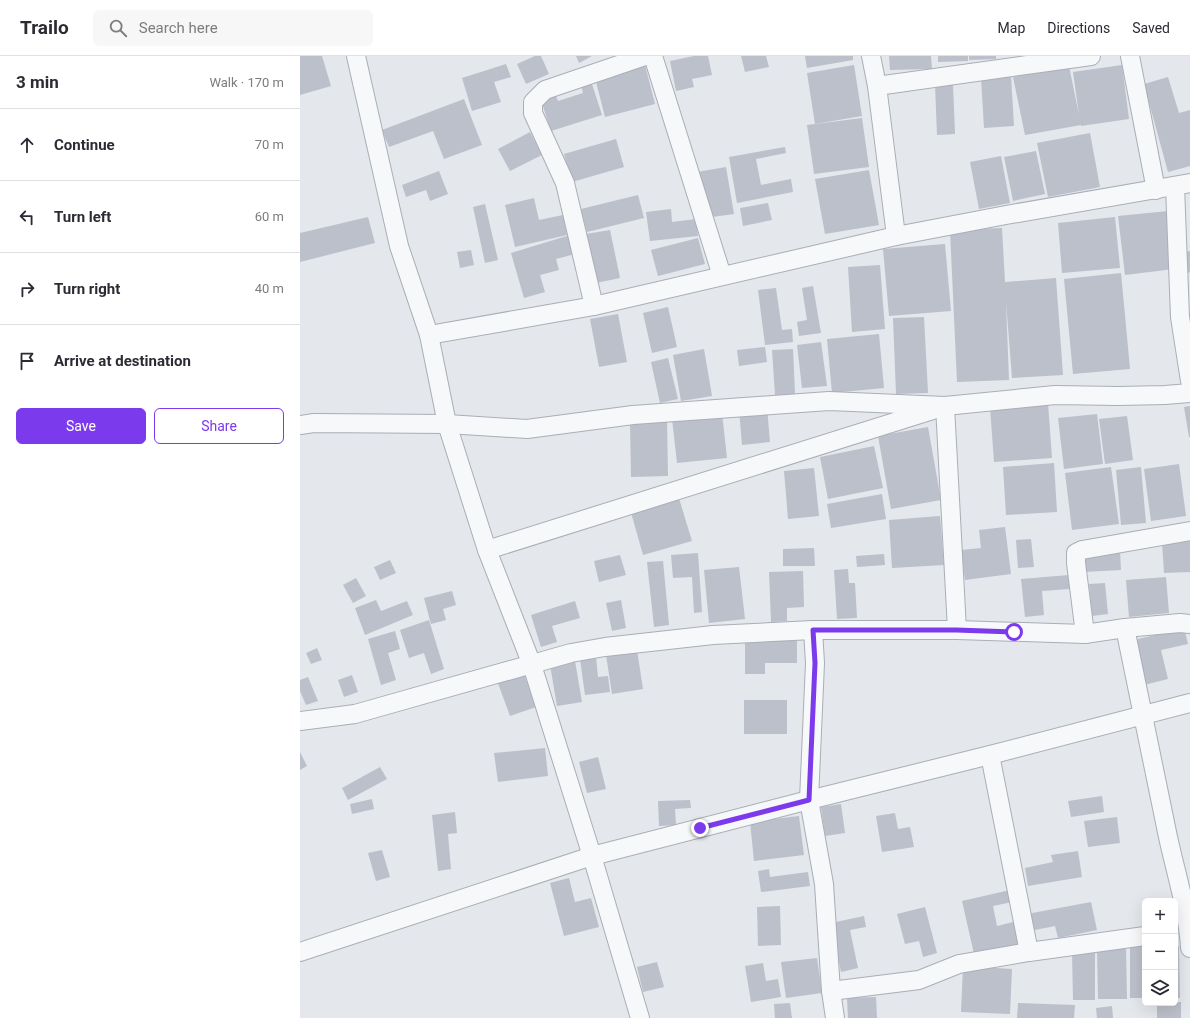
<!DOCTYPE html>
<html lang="en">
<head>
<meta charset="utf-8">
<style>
	:root { --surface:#fff; --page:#f7f7f7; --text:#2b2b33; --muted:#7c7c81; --line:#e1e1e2; --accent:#7c3aed }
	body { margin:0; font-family:Roboto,sans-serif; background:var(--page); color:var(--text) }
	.controls { position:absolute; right:12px; bottom:12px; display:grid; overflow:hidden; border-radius:6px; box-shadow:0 4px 16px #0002 }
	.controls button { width:36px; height:36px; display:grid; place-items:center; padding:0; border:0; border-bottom:1px solid var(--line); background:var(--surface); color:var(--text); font:20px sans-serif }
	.stop { position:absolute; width:12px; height:12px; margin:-9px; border:3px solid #7c3aed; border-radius:50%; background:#fff }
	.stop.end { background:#7c3aed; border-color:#fff; box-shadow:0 1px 4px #0008 }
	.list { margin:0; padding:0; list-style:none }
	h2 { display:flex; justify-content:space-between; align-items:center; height:52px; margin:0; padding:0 16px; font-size:17px }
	h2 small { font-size:13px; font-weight:400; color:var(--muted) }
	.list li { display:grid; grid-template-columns:26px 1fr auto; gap:12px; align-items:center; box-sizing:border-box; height:72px; padding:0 16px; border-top:1px solid var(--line) }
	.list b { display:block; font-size:15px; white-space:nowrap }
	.list em { font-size:13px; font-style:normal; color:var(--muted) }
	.actions { display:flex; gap:8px; padding:12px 16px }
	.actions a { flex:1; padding:9px 0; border:1px solid var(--accent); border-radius:6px; text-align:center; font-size:14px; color:var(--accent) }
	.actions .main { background:var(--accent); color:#fff }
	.icon { flex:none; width:22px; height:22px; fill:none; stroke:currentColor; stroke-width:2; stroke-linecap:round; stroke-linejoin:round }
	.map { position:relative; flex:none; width:890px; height:962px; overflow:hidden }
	header { display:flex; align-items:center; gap:24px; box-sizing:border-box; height:56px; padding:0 20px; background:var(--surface); border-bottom:1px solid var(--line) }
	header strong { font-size:19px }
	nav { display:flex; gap:22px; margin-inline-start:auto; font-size:14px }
	.search { width:280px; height:36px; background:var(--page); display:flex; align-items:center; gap:10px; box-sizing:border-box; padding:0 14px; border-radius:6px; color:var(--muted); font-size:15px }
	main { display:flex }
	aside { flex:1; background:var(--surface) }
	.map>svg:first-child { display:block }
	.building { fill:#bbc0ca }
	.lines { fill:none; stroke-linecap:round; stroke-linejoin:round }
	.minor-casing { stroke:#a9aeb7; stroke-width:20 }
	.minor { stroke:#f7f8fa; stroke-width:18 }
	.route { stroke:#7c3aed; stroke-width:5 }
</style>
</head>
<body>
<header>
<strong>Trailo</strong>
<div class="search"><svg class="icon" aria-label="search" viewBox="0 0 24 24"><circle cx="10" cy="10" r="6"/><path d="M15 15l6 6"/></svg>Search here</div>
<nav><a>Map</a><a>Directions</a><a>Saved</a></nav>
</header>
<main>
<aside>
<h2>3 min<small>Walk · 170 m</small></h2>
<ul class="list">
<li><svg class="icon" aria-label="ahead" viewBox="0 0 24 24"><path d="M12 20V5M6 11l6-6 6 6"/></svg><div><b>Continue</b></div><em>70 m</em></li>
<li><svg class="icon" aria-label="left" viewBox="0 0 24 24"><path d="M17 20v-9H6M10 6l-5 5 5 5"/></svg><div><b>Turn left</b></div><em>60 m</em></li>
<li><svg class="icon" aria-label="right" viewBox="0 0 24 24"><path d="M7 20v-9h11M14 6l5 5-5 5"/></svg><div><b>Turn right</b></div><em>40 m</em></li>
<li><svg class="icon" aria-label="arrive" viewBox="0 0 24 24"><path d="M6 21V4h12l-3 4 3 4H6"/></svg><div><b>Arrive at destination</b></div></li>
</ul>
<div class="actions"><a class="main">Save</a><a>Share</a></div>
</aside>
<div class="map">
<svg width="890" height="962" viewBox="0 0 890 962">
	<rect width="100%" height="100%" fill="#e4e7ec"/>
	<g class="building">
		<polygon points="0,0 22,0 31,30 0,39"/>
		<polygon points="235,0 241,0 249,18 226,28 217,8"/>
		<polygon points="276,0 292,0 279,7"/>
		<polygon points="394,0 408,0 412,19 392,23 394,31 376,35 370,5"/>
		<polygon points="441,0 466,0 469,11 445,16"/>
		<polygon points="505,0 553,0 553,4 507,12"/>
		<polygon points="589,0 631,0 632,13 590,14"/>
		<polygon points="638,0 668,0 668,5 638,6"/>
		<polygon points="669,0 696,0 696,3 669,4"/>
		<polygon points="344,5 355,48 305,61 294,18"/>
		<polygon points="206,8 211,21 194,26 201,46 172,55 162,22"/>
		<polygon points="554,9 562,60 515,68 507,17"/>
		<polygon points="822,9 829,63 781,70 781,69 725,79 713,21 769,10 779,59 773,16"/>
		<polygon points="711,20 714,70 684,72 681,22"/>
		<polygon points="868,21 879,57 890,54 890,110 868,116 844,28"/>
		<polygon points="291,25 302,59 251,75 240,41 255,37 258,45 283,37 281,29"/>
		<polygon points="635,28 653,28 655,78 637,79"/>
		<polygon points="164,43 182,89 144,103 133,75 89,91 82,74"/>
		<polygon points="562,62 569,111 514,118 507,69"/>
		<polygon points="230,76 242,99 210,115 198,93"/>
		<polygon points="790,77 800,131 748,141 737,87"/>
		<polygon points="316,83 324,111 272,126 264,98"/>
		<polygon points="485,91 486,97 456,103 461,129 491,123 493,136 437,147 429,101"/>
		<polygon points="736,95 745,138 713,145 704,101"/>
		<polygon points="701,100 710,147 679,153 670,106"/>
		<polygon points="426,111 434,158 405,162 397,116"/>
		<polygon points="569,114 579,169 525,178 515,123"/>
		<polygon points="139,115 148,138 130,145 126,134 106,141 102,129"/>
		<polygon points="338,139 344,162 287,176 281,153"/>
		<polygon points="234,142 239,164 263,159 267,179 215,191 205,149"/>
		<polygon points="468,147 472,164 443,170 440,152"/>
		<polygon points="185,148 198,204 185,207 173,151"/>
		<polygon points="371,153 372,166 396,163 398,180 350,185 346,156"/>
		<polygon points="868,155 874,213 825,219 818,160"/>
		<polygon points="68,161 75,187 0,206 0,177"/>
		<polygon points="815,161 820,212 762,217 758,167"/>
		<polygon points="702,172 705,226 756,222 763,319 712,322 706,246 709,324 657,326 650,174"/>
		<polygon points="310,174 320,222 296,227 286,178"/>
		<polygon points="270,179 275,198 256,203 259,214 240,219 245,236 224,242 211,197"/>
		<polygon points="398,182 405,208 358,220 351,194"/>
		<polygon points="645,188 651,255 589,260 583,193"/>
		<polygon points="171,194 174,209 160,212 157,196"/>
		<polygon points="890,195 890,216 888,217 884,196"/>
		<polygon points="580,209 585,273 552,276 548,211"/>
		<polygon points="821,217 830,313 773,318 764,223"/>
		<polygon points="513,230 521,277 499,280 497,266 507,264 502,232"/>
		<polygon points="476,232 482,274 492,273 493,286 465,289 458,234"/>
		<polygon points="368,251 377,291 352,297 343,257"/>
		<polygon points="318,258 327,306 299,311 290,263"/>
		<polygon points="624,261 628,337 596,338 593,262"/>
		<polygon points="579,278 584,332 532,337 527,283"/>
		<polygon points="521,286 527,330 502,332 497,289"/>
		<polygon points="465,291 467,306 439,310 437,294"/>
		<polygon points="404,293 412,340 381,345 373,299"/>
		<polygon points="493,293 495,338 475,339 472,294"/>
		<polygon points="368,302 378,343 360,347 351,306"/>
		<polygon points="748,347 752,402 694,406 690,351"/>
		<polygon points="890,350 890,381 889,381 884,351"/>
		<polygon points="467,351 470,386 442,389 439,353"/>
		<polygon points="422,357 427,402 377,407 372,363"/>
		<polygon points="797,358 803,408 764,413 758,362"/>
		<polygon points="827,360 833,404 805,408 799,363"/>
		<polygon points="330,366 367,366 368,420 331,421"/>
		<polygon points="628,371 641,444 591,453 578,380"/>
		<polygon points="574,390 583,432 528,443 520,401"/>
		<polygon points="754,407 757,456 706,459 703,411"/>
		<polygon points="879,408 886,460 851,465 844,413"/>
		<polygon points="811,411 819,468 772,474 765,417"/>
		<polygon points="841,411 846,467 821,469 816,414"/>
		<polygon points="514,412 519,460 488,463 484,415"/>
		<polygon points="582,438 586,463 531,472 527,448"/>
		<polygon points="378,439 392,485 343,499 330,453"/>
		<polygon points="640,460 644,509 592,512 589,464"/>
		<polygon points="705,471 711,518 665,524 661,494 681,492 679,474"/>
		<polygon points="731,483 734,511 718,512 716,484"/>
		<polygon points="890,484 890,516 864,517 862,486"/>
		<polygon points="514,492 515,510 483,510 483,493"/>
		<polygon points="820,495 821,514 784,516 783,497"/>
		<polygon points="398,497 402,556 394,557 392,521 373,522 371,499"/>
		<polygon points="584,498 585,509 557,511 556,500"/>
		<polygon points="320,499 326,519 299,526 294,505"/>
		<polygon points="90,504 96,517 80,524 74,511"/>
		<polygon points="363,505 369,569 354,571 347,506"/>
		<polygon points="439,511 445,563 409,567 404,514"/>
		<polygon points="548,513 549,527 555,527 557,562 537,563 534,514"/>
		<polygon points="503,515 504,551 487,552 487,565 471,566 469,516"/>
		<polygon points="769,519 770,533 742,535 744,559 725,561 721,523"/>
		<polygon points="866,521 869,557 829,561 826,524"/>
		<polygon points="56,522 66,540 53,547 43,529"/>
		<polygon points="805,527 808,558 792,560 789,528"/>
		<polygon points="152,535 156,549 143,553 146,564 131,568 124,542"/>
		<polygon points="76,544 81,555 107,545 113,559 65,579 55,552"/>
		<polygon points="321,544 326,572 312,575 306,547"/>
		<polygon points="275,545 280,562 252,570 257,586 241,591 231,559"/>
		<polygon points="129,564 144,613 131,618 124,597 109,602 100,574"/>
		<polygon points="884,572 888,588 861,594 868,623 844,629 834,584"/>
		<polygon points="95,575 100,593 88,597 96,624 81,629 68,583"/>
		<polygon points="445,585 497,585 497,607 465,607 465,618 445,618"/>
		<polygon points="17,592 22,604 11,608 6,597"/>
		<polygon points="337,594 343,633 312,638 306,599"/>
		<polygon points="296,601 298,621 308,620 310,636 285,639 280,603"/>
		<polygon points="275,605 282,646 257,650 250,609"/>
		<polygon points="222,612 236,651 210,660 196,622"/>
		<polygon points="52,619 58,636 44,641 38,624"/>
		<polygon points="8,621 18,645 6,649 0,635 0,624"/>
		<rect x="444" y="644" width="43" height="34"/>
		<polygon points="245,692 248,720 198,726 194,697"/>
		<polygon points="0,696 7,710 0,714"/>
		<polygon points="298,701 306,733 287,737 279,706"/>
		<polygon points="80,711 87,723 48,744 42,732"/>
		<polygon points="802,740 804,756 771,761 768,745"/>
		<polygon points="72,743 74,753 52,758 50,748"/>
		<polygon points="390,744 391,752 375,753 376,769 359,770 358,745"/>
		<polygon points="541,748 545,777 525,780 521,751"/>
		<polygon points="155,756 157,777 148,778 151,813 138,815 132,759"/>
		<polygon points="595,757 598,773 610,771 614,791 582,796 576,760"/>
		<polygon points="499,760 504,799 454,805 450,766"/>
		<polygon points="817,761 820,787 788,791 784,765"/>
		<polygon points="82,794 90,821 76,825 68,797"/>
		<polygon points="778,795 782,821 728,830 725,812 753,806 751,799"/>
		<polygon points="469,813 470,821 508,816 510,830 461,836 458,815"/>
		<polygon points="269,822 275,846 291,842 299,871 264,880 250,827"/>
		<polygon points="710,834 712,846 693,850 697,870 717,865 721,888 674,898 662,845"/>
		<polygon points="791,846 797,874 758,882 755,870 730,875 727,858"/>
		<polygon points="480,850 481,889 458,890 457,851"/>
		<polygon points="625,851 637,897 623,901 619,885 605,888 597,858"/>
		<polygon points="564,860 566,871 550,874 558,912 541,916 531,867"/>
		<rect x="830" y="890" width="15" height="52"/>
		<polygon points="875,890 879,890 880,942 875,942"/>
		<polygon points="826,891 827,943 798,943 797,892"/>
		<polygon points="772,895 795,895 795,944 773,944"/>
		<polygon points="517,902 522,937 486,942 481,906"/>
		<polygon points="357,906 364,931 343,936 337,911"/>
		<polygon points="463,907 466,925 478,923 481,941 451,946 445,910"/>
		<polygon points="663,910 712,913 710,958 661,956"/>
		<polygon points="576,941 577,962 548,962 547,942"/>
		<polygon points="875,946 881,946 881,962 857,962 857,947 875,947"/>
		<polygon points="490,947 492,962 475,962 474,948"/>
		<polygon points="718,947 775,949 774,962 717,962"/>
		<polygon points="812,950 813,962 797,962 796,952"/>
	</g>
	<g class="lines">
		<defs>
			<g id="minor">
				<polyline points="56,0 99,190 129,279 147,368 187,494 232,609 292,800 340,962"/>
				<polyline points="353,0 422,220"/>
				<polyline points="571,0 577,30 596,180"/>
				<polyline points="830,0 856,134"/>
				<polyline points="577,30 791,0"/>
				<polyline points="875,130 880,261 890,325"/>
				<polyline points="294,250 265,127 233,57 233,46 245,34 345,0"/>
				<polyline points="129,279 294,250 596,180 706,159 890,127"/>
				<polyline points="645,350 657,574"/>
				<polyline points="0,369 14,367 147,368 227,373 333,359 529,345 645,350 755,339 818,340 865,339 890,337"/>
				<polyline points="187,494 633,354"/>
				<path d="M825,572C840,642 854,712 868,781C876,818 888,855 890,892"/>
				<polyline points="513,574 515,607 509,744 524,828 531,935 535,962"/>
				<polyline points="785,578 776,507 776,497 782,494 890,475"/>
				<polyline points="0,665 55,658 271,597 305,591 413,579 513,574 657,574 785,578 825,572 880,567 890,568"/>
				<polyline points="690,699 729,896"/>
				<polyline points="0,896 292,800 509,744 690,699 890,647"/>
				<polyline points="531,935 619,924 659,908 729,896 845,880"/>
			</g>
		</defs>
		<use href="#minor" class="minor-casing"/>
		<use href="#minor" class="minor"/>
	</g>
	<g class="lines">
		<polyline class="route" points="400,772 509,744 515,607 513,574 656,574 714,576"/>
	</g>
</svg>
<div class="controls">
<button>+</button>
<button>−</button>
<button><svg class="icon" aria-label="layers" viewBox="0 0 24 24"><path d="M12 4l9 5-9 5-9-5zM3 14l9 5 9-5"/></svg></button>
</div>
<div class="stop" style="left:714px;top:576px"></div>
<div class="stop end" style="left:400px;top:772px"></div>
</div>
</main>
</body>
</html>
